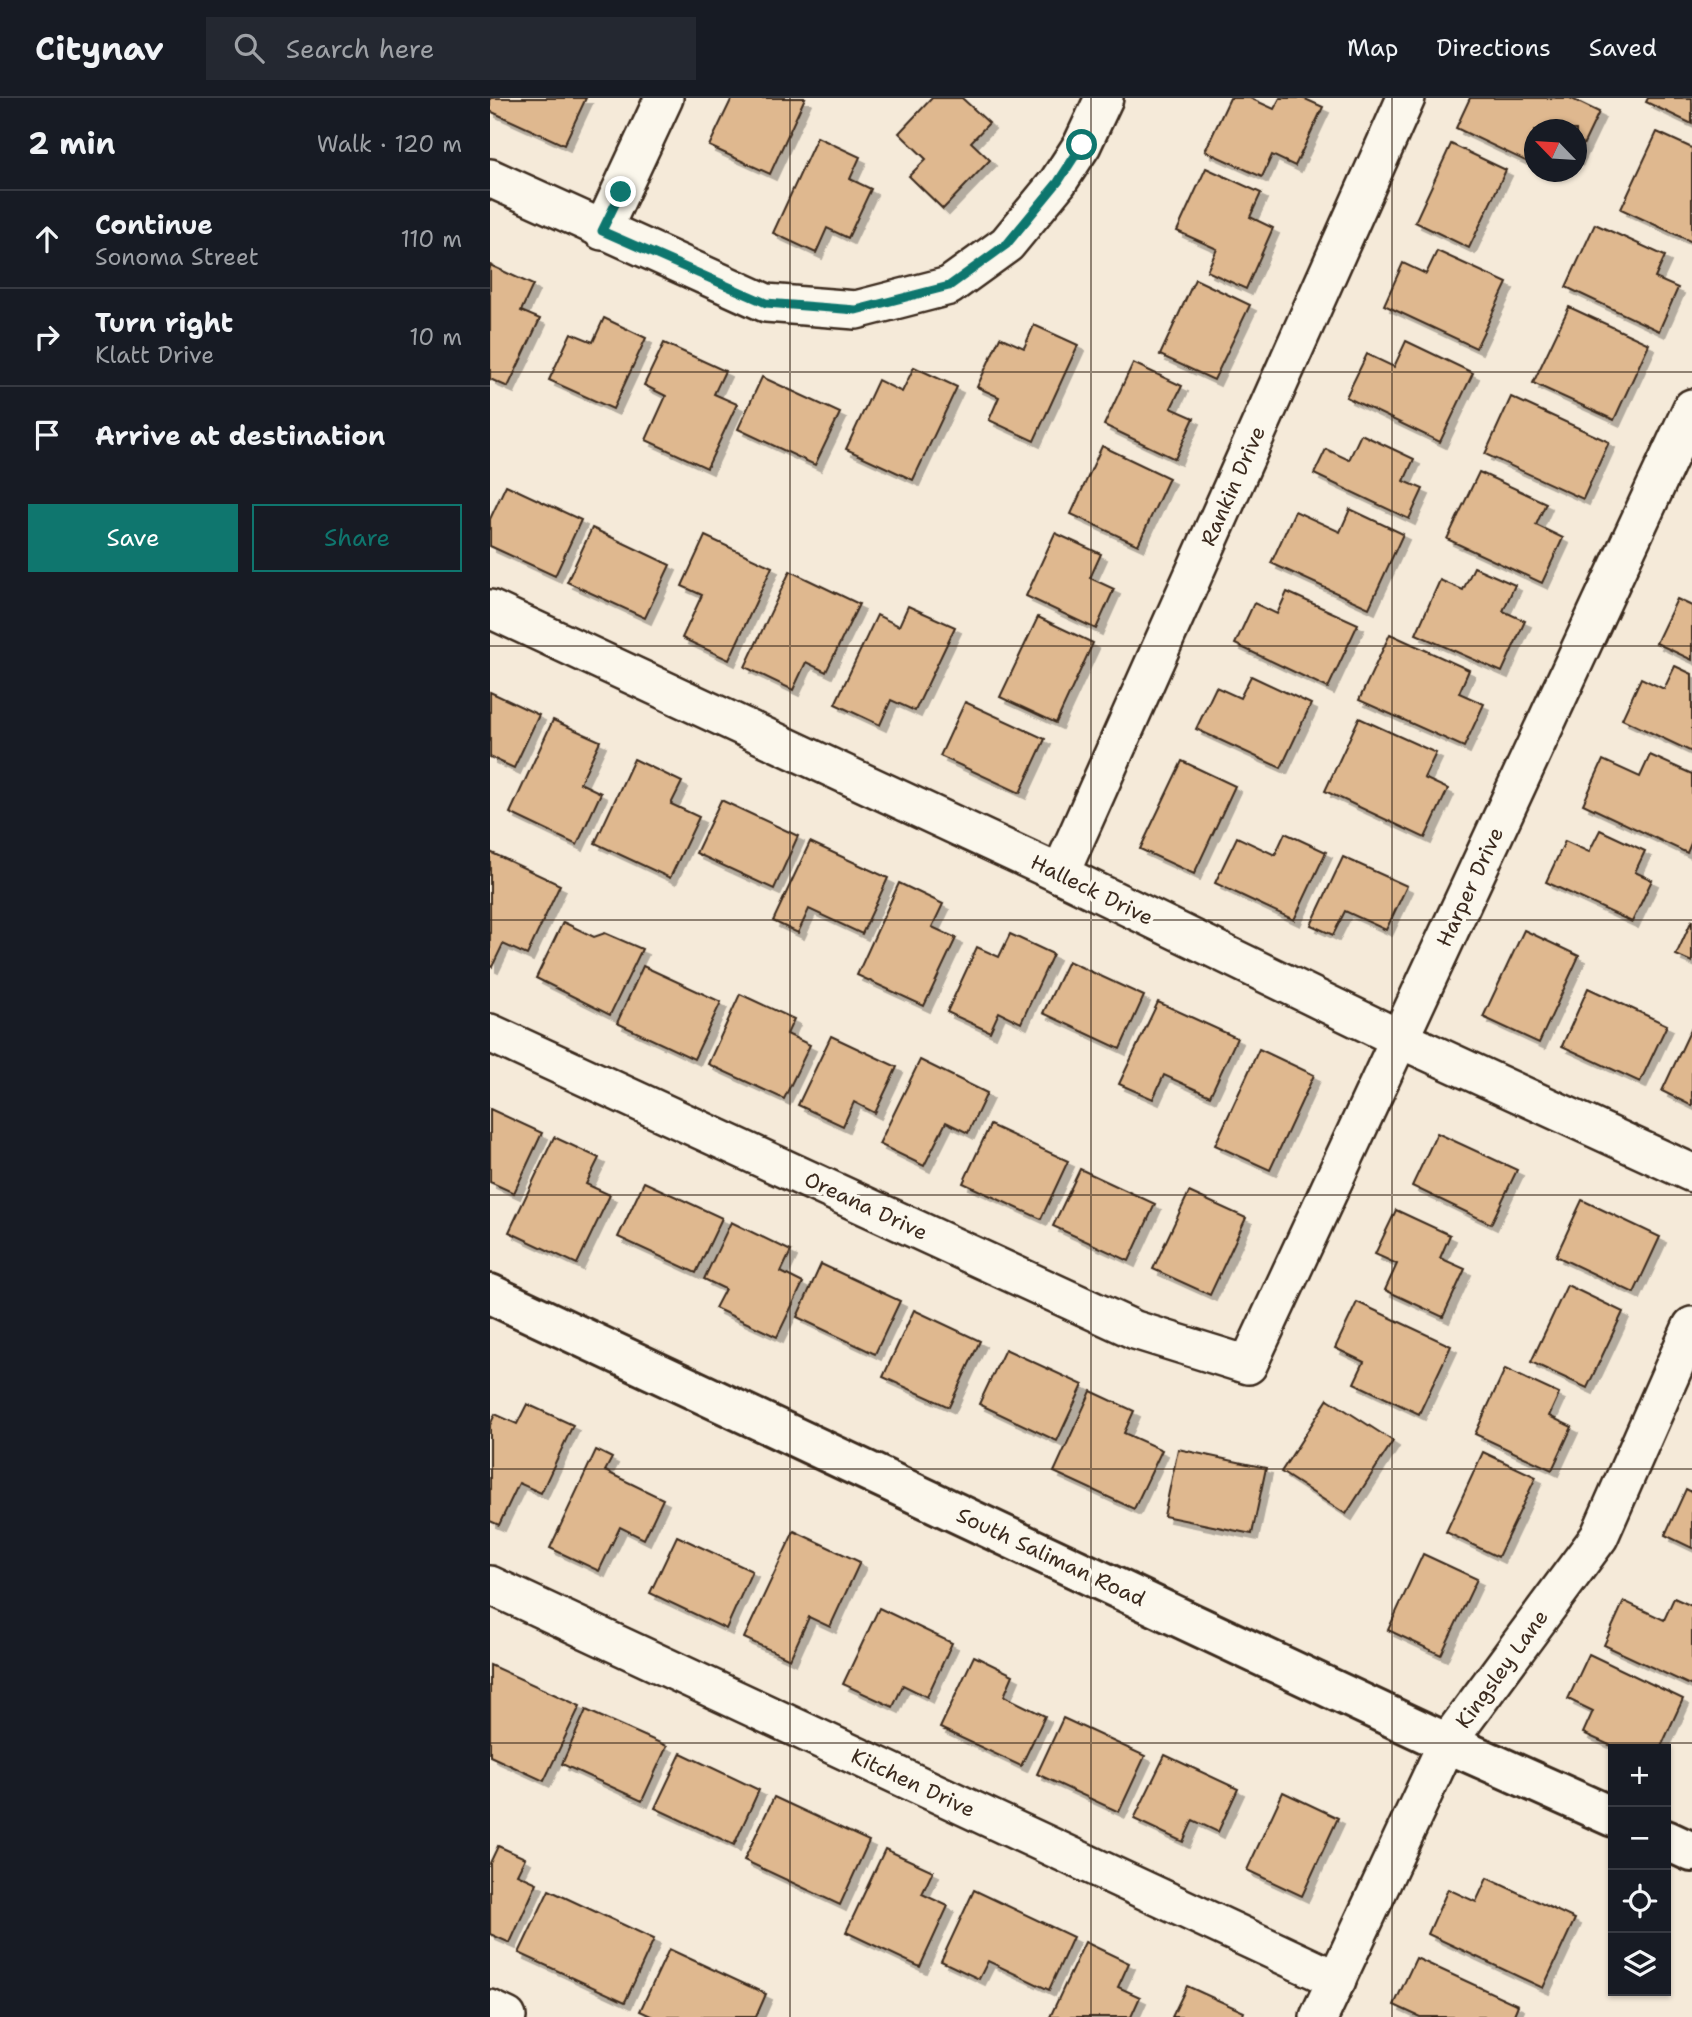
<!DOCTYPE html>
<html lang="en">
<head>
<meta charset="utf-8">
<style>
	:root { --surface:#171b24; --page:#242831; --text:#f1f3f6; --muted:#9ea1a6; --line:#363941; --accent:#0f766e }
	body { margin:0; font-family:"Shantell Sans",sans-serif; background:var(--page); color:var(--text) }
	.controls { position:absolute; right:21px; bottom:21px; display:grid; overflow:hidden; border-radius:0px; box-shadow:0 2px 5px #0004 }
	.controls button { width:63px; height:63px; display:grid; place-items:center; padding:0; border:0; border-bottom:2px solid var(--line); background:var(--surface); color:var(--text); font:35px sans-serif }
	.compass { position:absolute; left:1034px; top:21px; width:63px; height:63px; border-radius:50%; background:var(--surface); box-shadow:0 2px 5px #0004; rotate:295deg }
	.stop { position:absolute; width:21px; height:21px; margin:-16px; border:5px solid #0f766e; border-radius:50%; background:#fff }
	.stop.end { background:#0f766e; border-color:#fff; box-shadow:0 2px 7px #0008 }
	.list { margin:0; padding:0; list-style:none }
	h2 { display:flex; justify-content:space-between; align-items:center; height:91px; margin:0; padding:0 28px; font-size:30px }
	h2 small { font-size:23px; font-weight:400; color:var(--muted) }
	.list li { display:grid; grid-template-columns:46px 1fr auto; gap:21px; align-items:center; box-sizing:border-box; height:98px; padding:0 28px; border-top:2px solid var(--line) }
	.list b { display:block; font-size:26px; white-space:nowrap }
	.list p { margin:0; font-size:23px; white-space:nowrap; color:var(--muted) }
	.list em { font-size:23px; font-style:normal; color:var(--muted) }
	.actions { display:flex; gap:14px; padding:21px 28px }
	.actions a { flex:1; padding:16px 0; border:2px solid var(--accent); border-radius:0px; text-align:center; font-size:24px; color:var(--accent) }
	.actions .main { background:var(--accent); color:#fff }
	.icon { flex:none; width:38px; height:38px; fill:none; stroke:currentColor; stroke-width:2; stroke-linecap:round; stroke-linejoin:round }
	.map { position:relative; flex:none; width:1202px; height:1919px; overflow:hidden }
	header { display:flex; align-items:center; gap:42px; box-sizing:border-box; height:98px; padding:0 35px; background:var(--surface); border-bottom:2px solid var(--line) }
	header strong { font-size:33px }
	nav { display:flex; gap:38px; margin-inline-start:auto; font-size:24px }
	.search { width:490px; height:63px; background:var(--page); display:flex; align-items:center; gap:18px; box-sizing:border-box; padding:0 24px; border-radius:0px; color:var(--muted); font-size:26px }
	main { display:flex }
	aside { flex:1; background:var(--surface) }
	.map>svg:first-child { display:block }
	.building { fill:#dfb88f; stroke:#3b2a1e; stroke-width:2; filter:url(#shadow) }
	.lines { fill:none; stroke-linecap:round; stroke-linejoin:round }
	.minor-casing { stroke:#3b2a1e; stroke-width:42 }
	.tertiary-casing { stroke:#3b2a1e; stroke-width:44 }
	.minor { stroke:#fbf7ec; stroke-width:37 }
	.tertiary { stroke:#fbf7ec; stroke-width:38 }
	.route { stroke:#0f766e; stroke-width:9 }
	.grid { fill:none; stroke:#3b2a1e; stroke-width:2; stroke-opacity:0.55 }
	.labels { text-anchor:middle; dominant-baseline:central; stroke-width:7; stroke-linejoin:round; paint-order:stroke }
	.street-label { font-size:21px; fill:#3b2a1e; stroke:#fbf7ec }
</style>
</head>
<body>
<header>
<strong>Citynav</strong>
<div class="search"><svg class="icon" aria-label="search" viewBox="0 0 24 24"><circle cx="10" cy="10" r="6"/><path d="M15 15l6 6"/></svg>Search here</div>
<nav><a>Map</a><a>Directions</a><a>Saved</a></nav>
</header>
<main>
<aside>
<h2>2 min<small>Walk · 120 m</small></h2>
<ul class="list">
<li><svg class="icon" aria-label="ahead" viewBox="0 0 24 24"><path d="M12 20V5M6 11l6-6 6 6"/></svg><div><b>Continue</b><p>Sonoma Street</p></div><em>110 m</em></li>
<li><svg class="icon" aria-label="right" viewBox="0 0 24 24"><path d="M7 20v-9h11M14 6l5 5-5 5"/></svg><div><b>Turn right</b><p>Klatt Drive</p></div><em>10 m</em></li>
<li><svg class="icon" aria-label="arrive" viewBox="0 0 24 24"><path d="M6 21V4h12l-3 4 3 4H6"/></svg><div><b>Arrive at destination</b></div></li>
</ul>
<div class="actions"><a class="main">Save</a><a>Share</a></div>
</aside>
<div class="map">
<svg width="1202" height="1919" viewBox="0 0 1202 1919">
	<defs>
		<filter id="shadow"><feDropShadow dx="6" dy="6" stdDeviation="0" flood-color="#0004"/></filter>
	</defs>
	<rect width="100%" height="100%" fill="#f5ead9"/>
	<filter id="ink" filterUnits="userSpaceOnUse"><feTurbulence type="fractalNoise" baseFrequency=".0143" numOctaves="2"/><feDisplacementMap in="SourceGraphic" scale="14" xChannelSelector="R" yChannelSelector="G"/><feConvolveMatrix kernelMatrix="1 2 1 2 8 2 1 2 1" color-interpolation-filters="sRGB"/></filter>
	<g filter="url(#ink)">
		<g class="building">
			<polygon points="0,0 96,0 74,47 0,13"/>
			<polygon points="242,0 315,0 280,76 219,48"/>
			<polygon points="442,0 472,0 499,25 481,44 500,62 453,111 419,78 436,61 409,35"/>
			<polygon points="740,0 760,0 784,11 790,0 813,0 833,9 805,68 782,57 772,79 715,53"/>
			<polygon points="980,0 1080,0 1109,14 1086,62 1086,32 1044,32 1044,67 966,30"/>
			<polygon points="1158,0 1202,0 1202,26 1156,4"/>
			<polygon points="1167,34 1202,50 1202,144 1131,111"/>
			<polygon points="327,39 370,59 360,81 381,91 358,140 337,130 326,155 283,135"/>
			<polygon points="961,46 1016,72 979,150 925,124"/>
			<polygon points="716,70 771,95 760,119 783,130 756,191 717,173 727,151 687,133"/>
			<polygon points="1105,126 1175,158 1165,180 1188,190 1169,233 1076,189"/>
			<polygon points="947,153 1017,185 986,250 894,207 913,165 936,176"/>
			<polygon points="0,167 43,187 31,213 50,221 18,289 0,281"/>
			<polygon points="705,181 760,207 724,282 670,257"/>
			<polygon points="1079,209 1159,246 1124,322 1043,285"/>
			<polygon points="114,220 156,240 123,311 59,282 81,235 103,244"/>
			<polygon points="544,227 588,247 544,343 499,322 509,299 487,289 510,239 534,250"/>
			<polygon points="916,243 983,275 950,344 856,299 877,256 904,269"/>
			<polygon points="174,245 235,273 224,296 247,306 217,370 156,342 176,298 154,287"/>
			<polygon points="643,265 692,288 681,310 704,320 685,361 614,327"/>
			<polygon points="424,269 467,289 423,382 356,351 388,282 412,294"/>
			<polygon points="272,279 350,315 325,367 248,331"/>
			<polygon points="1021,299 1119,344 1093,401 995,356"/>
			<polygon points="871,336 924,361 914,383 933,391 919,421 824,376 836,351 859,362"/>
			<polygon points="612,348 679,380 648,447 581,416"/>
			<polygon points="989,374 1056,405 1046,427 1073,440 1052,485 957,441"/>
			<polygon points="16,387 91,422 65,478 0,448 0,421"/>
			<polygon points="860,411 913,436 879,510 781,465 805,413 850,434"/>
			<polygon points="102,430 180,467 155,520 77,484"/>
			<polygon points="565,435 611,456 600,480 624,491 606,531 536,498"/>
			<polygon points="215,438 282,469 239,562 192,540 212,497 192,488"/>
			<polygon points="984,469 1025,487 1013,513 1035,523 1012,574 926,536 950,482 973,492"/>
			<polygon points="300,473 369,506 336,574 316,564 303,592 255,569"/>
			<polygon points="797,494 868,526 838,590 745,546 764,505 787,516"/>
			<polygon points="1187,501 1202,508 1202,562 1166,545"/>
			<polygon points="418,508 465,529 425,613 401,602 390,627 345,606 387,517 409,528"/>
			<polygon points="548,519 603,545 566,625 510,599"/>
			<polygon points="900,536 979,572 969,595 994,606 974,649 869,602"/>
			<polygon points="1185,568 1202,576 1202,654 1132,621 1151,580 1174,591"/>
			<polygon points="761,578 821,606 791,670 706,631 726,589 750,600"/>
			<polygon points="0,594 49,617 24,670 0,659"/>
			<polygon points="475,604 555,641 530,695 450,658"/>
			<polygon points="869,620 946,655 934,680 958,691 935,740 835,693"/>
			<polygon points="63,622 110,643 90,685 111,695 87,747 20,715"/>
			<polygon points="1160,657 1202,676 1202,743 1197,755 1093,706 1113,662 1150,679"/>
			<polygon points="144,661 192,684 181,706 209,719 180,780 105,745"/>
			<polygon points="692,663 745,688 704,776 650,751"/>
			<polygon points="231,702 308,738 284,791 206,755"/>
			<polygon points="1110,732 1155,753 1145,774 1162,782 1142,824 1056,784 1075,743 1099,754"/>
			<polygon points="795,735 836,754 804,822 725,785 747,739 785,757"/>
			<polygon points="320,744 398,780 372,836 319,811 308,835 283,823"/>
			<polygon points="0,754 70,787 37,857 13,846 2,869 0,868"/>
			<polygon points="853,759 917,788 896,832 855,813 843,837 821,827"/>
			<polygon points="409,785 453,806 442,829 466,840 434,908 367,877"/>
			<polygon points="1202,822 1202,864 1186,857"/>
			<polygon points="73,824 104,839 115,835 152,851 120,917 46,880"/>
			<polygon points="1034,832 1089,858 1049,945 993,919"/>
			<polygon points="520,836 563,856 531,925 509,914 500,934 457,914 487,849 509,859"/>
			<polygon points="578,863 654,898 630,951 553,915"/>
			<polygon points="153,868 231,904 204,961 127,925"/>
			<polygon points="1098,890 1177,927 1150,984 1072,948"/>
			<polygon points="250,896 304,921 297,936 320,947 294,1001 218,966"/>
			<polygon points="668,904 747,940 720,998 674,977 663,1001 629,986"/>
			<polygon points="1202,929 1202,1008 1172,993"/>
			<polygon points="341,938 407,969 385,1015 364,1004 353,1028 308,1007"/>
			<polygon points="769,951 824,977 780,1072 725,1047"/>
			<polygon points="430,962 497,995 478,1035 456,1024 434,1068 389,1046"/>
			<polygon points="0,1011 52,1035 24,1095 0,1084"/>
			<polygon points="500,1027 578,1063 551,1121 473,1085"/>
			<polygon points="947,1035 1027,1072 1001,1126 922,1088"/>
			<polygon points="64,1039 109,1060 96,1086 120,1097 87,1166 19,1134"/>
			<polygon points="590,1071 665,1106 639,1163 563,1128"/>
			<polygon points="154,1084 232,1120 206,1175 128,1139"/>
			<polygon points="699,1094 756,1120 720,1197 663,1171"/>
			<polygon points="1092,1102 1170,1139 1144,1195 1066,1158"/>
			<polygon points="906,1112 960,1137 950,1160 975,1171 953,1219 895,1192 907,1166 885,1156"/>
			<polygon points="241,1124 301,1153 291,1174 313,1185 287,1239 225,1210 235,1191 214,1181"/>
			<polygon points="331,1166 410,1203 385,1256 307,1219"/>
			<polygon points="1077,1187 1133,1214 1097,1290 1041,1264"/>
			<polygon points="867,1204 961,1248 929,1316 864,1285 874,1264 845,1250"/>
			<polygon points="424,1212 490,1243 459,1309 393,1279"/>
			<polygon points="515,1251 593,1287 567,1343 489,1306"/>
			<polygon points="1015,1271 1069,1296 1059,1318 1082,1329 1062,1372 985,1336"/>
			<polygon points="601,1293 644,1313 634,1335 672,1352 644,1411 564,1374"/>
			<polygon points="838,1301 903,1343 856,1416 791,1374"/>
			<polygon points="37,1306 83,1327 51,1395 29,1385 9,1427 0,1423 0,1327 5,1316 27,1326"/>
			<polygon points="688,1351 776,1370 762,1436 674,1418"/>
			<polygon points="106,1352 122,1360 115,1373 173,1401 154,1441 130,1429 109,1473 60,1450"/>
			<polygon points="993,1354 1046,1379 1008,1459 956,1434"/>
			<polygon points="1196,1391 1202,1394 1202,1450 1175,1437"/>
			<polygon points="304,1433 370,1464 340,1529 319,1519 300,1561 254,1540"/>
			<polygon points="187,1438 262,1473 236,1531 160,1495"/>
			<polygon points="933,1456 987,1481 951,1557 898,1532"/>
			<polygon points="1184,1500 1202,1508 1202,1588 1114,1547 1134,1503 1174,1522"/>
			<polygon points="389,1510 462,1545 437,1599 413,1587 403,1609 353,1586"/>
			<polygon points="1099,1556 1193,1601 1170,1651 1128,1651 1093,1635 1103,1613 1078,1601"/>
			<polygon points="484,1558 523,1577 514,1598 555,1618 531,1668 450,1630"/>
			<polygon points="0,1567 90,1608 54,1683 0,1658"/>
			<polygon points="96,1612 177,1648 152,1703 72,1666"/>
			<polygon points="573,1620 655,1658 629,1714 547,1676"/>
			<polygon points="191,1655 269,1692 244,1747 165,1710"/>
			<polygon points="675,1657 748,1691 728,1734 703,1722 693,1744 644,1721"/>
			<polygon points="793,1694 848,1720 812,1798 757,1772"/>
			<polygon points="284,1699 379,1743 350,1807 254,1762"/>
			<polygon points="8,1748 35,1760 27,1776 47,1785 20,1845 0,1836 0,1765"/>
			<polygon points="395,1751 443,1773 432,1796 458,1808 430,1869 356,1834"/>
			<polygon points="997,1780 1085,1821 1053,1890 938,1836 958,1791 986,1804"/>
			<polygon points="59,1792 164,1841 135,1904 29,1855"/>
			<polygon points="484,1792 583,1839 559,1892 498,1863 489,1881 451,1863"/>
			<polygon points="595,1844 639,1865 628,1889 650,1899 641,1919 560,1919"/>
			<polygon points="179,1851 276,1896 266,1919 163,1919 150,1913"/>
			<polygon points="926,1860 1028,1907 1023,1919 930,1919 904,1907"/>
			<polygon points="697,1888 754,1914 752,1919 682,1919"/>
		</g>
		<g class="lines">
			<defs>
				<g id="minor">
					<polyline points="0,80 276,205 366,212 459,188 517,146 568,84 592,47 614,0"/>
					<polyline points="112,133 174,0"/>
					<polyline points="0,511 570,776 910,941 1202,1075"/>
					<polyline points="570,776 916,0"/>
					<polyline points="0,935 645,1232 758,1267 1202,310"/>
					<polyline points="0,1487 847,1882"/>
					<polyline points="0,1911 17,1919"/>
					<polyline points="829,1919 957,1645 1109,1439 1202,1228"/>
				</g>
				<g id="tertiary">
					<polyline points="0,1196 957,1645 1123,1719"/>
					<polyline points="1176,1742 1202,1754"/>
				</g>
			</defs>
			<use href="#minor" class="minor-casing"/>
			<use href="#tertiary" class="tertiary-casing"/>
			<use href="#minor" class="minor"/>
			<use href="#tertiary" class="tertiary"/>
		</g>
	</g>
	<g class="lines" filter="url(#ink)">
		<polyline class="route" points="131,94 112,133 276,205 366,212 459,188 517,146 568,84 592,47"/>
	</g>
	<path class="grid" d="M300,0V1919M601,0V1919M902,0V1919M0,274H1202M0,548H1202M0,822H1202M0,1097H1202M0,1371H1202M0,1645H1202"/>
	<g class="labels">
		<g class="street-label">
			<text transform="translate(743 388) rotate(-66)">Rankin Drive</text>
			<text transform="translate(980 789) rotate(-65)">Harper Drive</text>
			<text transform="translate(602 792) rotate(26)">Halleck Drive</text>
			<text transform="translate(376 1108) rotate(25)">Oreana Drive</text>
			<text transform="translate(561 1459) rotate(25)">South Saliman Road</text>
			<text transform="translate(1012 1571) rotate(-54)">Kingsley Lane</text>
			<text transform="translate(423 1685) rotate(25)">Kitchen Drive</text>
		</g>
	</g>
</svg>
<div class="controls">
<button>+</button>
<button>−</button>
<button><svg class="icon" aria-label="locate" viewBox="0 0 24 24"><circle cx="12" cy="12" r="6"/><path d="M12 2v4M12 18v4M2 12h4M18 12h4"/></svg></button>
<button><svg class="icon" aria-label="layers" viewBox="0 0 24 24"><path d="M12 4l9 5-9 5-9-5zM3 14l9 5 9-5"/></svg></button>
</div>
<svg class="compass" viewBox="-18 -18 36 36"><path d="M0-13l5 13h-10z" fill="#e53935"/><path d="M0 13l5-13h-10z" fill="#9ea1a6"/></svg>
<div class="stop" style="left:592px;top:47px"></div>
<div class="stop end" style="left:131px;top:94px"></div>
</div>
</main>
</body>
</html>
